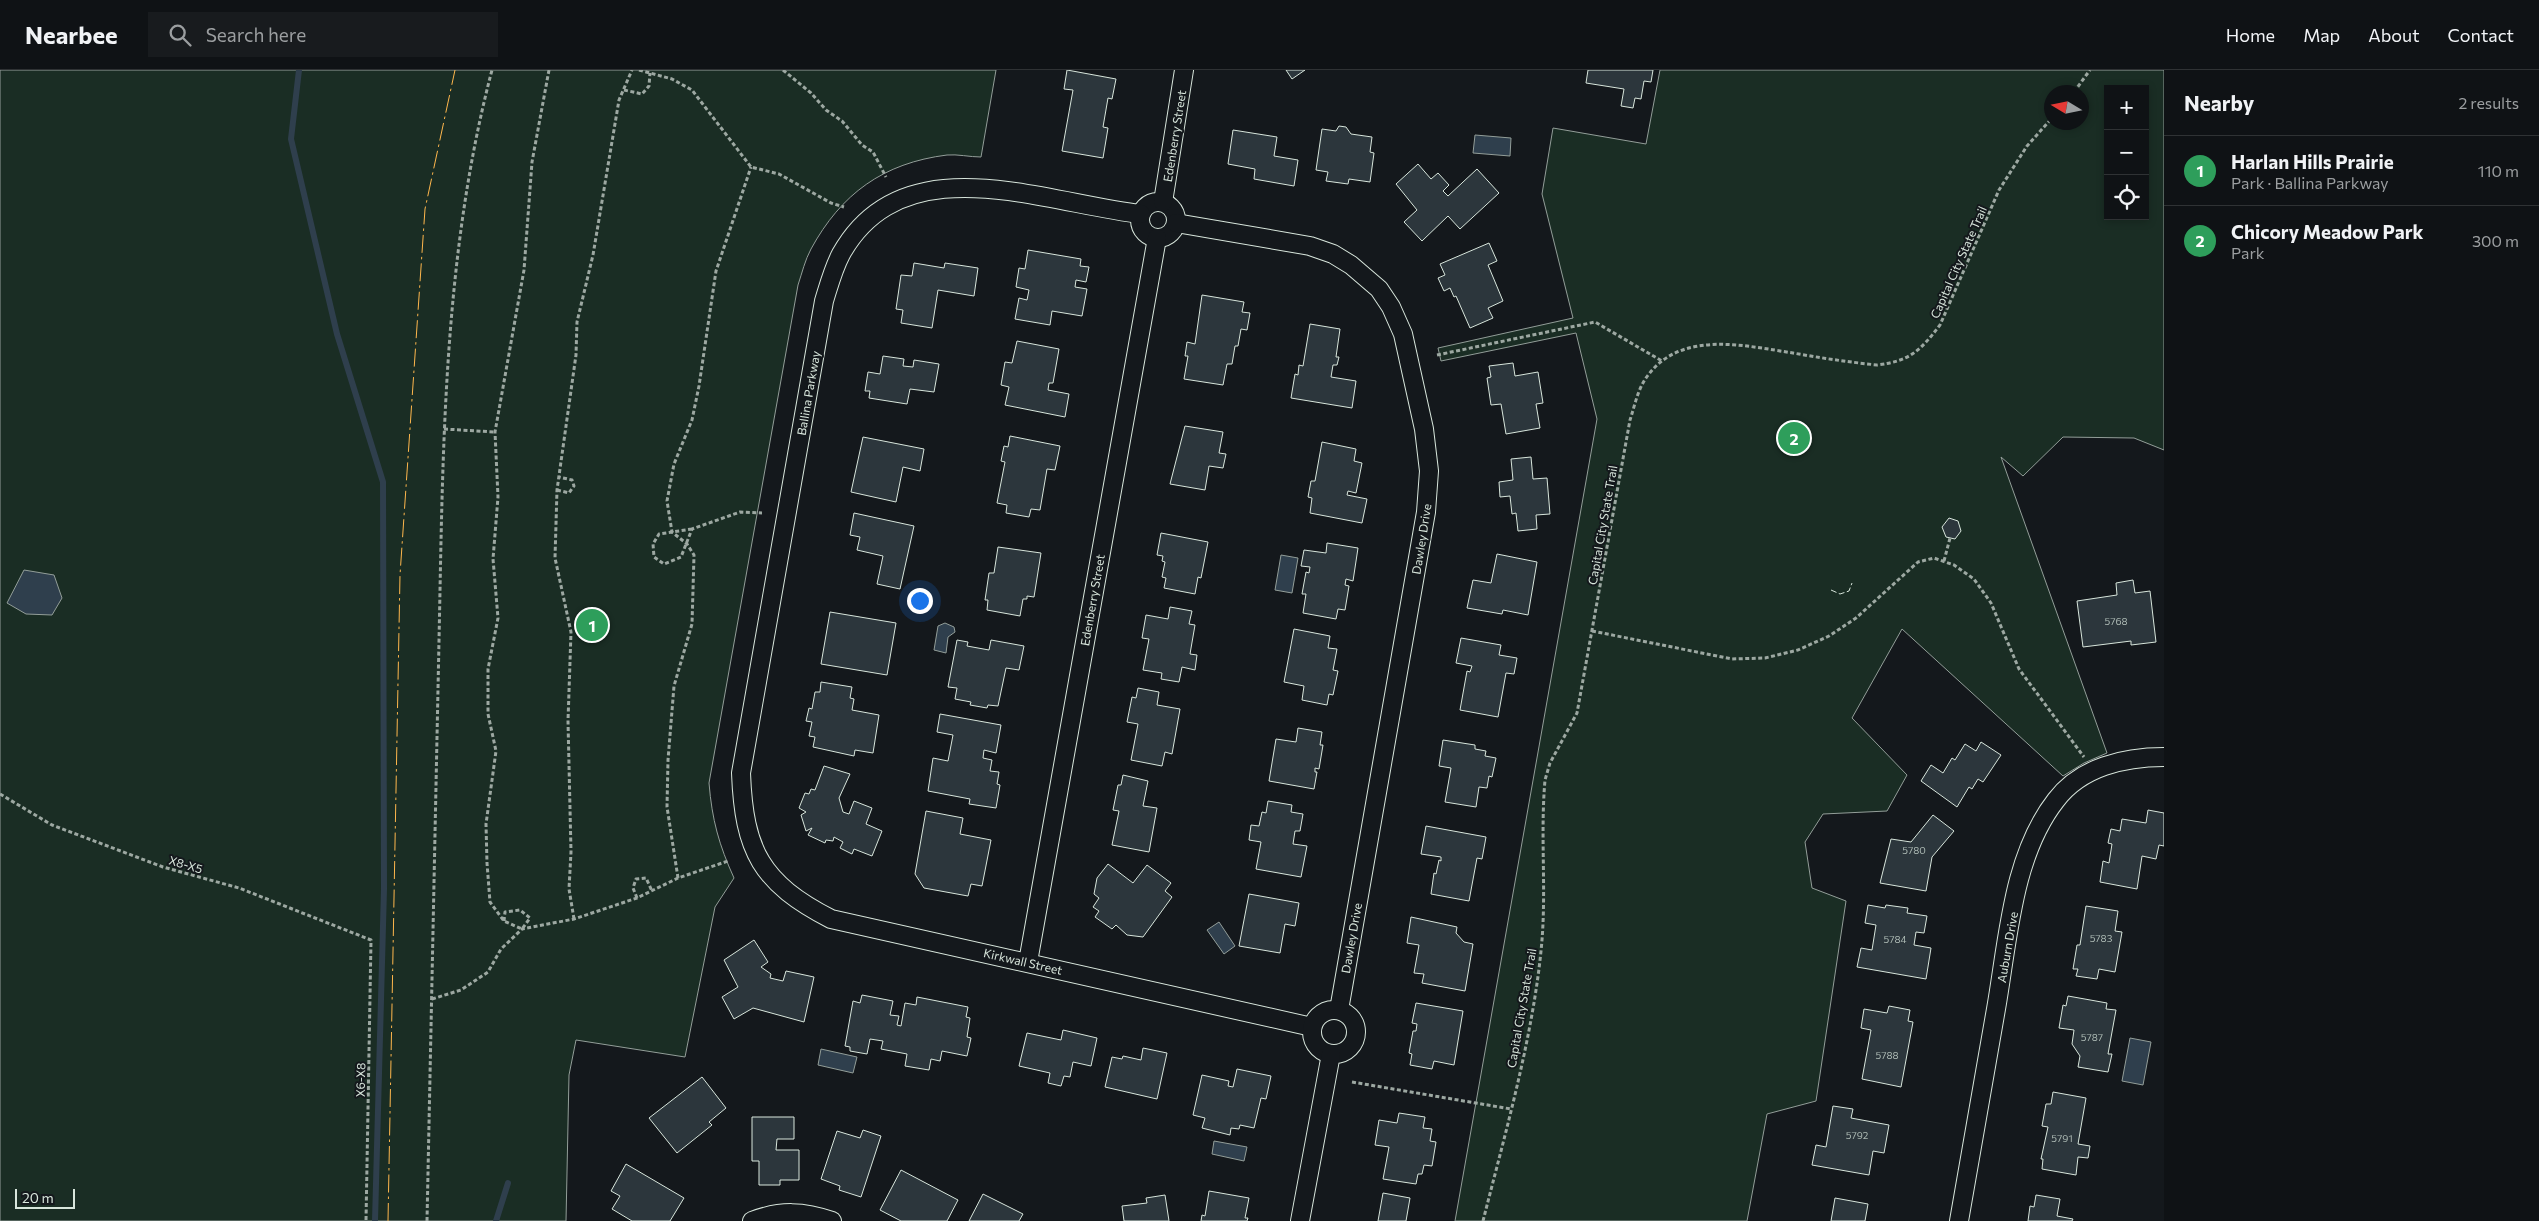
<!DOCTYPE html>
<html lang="en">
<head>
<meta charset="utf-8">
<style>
	:root { --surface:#0f1215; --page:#181b1e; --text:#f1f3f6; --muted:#9b9ea0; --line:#2f3234; --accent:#0f766e }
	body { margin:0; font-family:Commissioner,sans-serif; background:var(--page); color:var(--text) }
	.controls { position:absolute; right:15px; top:15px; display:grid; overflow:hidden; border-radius:0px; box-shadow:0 2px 8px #0003 }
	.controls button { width:45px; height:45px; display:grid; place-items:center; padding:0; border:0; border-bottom:1px solid var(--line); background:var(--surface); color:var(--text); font:25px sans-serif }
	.compass { position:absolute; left:2044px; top:15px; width:45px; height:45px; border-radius:50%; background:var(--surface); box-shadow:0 2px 8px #0003; rotate:280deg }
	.scale { position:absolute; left:15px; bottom:12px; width:60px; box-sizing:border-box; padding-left:5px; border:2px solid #d8e6dc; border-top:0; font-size:14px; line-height:18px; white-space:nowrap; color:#d8e6dc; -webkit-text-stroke:4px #14181c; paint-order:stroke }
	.you { position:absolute; left:919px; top:530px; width:18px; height:18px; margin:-12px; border:4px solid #fff; border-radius:50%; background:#1a73e8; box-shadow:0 0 0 8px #1a73e833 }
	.badge { display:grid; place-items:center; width:32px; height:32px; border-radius:50%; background:var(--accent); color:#fff; font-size:16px; font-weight:700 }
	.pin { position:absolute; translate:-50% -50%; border:2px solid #fff; box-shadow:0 1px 5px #0006 }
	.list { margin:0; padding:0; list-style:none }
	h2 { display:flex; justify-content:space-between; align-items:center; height:65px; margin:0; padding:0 20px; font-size:21px }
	h2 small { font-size:16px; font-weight:400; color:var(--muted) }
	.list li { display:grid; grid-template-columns:32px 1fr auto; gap:15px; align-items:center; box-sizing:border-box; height:70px; padding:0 20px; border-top:1px solid var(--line) }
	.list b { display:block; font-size:19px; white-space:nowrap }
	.list p { margin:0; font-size:16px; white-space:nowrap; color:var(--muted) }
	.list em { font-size:16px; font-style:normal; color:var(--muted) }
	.icon { flex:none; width:28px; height:28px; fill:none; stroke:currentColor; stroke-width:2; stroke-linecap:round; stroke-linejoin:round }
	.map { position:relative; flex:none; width:2164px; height:1151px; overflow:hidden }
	header { display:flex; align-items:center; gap:30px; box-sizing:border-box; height:70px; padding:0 25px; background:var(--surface); border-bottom:1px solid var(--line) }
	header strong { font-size:24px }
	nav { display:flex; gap:28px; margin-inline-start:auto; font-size:18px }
	.search { width:350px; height:45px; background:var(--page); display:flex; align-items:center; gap:12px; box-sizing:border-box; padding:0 18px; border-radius:0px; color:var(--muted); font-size:19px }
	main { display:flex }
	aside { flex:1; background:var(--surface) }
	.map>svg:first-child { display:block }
	.green { fill:#1a2d24; stroke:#939e99; fill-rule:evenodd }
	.water { fill:#2f3f4d; stroke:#939e99 }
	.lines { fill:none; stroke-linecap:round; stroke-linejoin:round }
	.stream { stroke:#2f3f4d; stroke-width:6 }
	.building { fill:#2c363c; stroke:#d8e6dc }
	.street-casing { stroke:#d8e6dc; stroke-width:20 }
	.path { stroke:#9da8a2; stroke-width:3; stroke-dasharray:4 2.5; stroke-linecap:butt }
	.street { stroke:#14181c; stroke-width:18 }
	.fence { stroke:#d8e6dc; stroke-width:1; stroke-dasharray:6 2.5; stroke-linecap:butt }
	.power { stroke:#ffb74d; stroke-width:1; stroke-dasharray:18 4 2.5 4; stroke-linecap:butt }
	.labels { text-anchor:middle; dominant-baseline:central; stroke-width:4; stroke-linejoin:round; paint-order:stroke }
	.number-label { font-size:10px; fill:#adbab4 }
	.street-label { font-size:12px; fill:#d8e6dc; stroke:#14181c }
</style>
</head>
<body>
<header>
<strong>Nearbee</strong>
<div class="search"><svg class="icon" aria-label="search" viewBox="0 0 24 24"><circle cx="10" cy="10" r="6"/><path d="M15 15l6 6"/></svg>Search here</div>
<nav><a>Home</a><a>Map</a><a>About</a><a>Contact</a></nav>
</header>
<main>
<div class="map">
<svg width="2164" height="1151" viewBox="0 0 2164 1151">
	<rect width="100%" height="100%" fill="#14181c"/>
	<g class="green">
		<path d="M0,0H996L981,87C970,87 957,84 947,85C883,93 841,124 811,179C805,190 802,203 798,215L709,713C712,750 719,775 734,808L715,837L685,987L576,970L569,1005L566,1151H0Z"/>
		<path d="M1660,0H2164V380L2134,368L2063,367L2023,406L2001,387L2107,683L2084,693L2063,706L1902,559L1852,648L1907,705L1887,741L1823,744L1805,772L1812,818L1846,831L1816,1031L1767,1044L1747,1151H1455L1597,349L1576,263L1441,291L1438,278L1573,248L1542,124L1553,58L1646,74ZM2108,19H2145V146H2108ZM2052,22H2082V52H2052Z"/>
	</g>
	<g class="water">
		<polygon points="1475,65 1511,68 1510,86 1473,83"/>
		<polygon points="1281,485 1298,488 1292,523 1275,520"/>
		<polygon points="24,500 54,505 62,528 52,545 26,544 7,533"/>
		<polygon points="945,553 954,557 955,562 948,567 946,583 934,580 938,556"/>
		<polygon points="1219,852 1235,876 1224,884 1207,860"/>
		<polygon points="2130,968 2151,972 2143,1015 2122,1011"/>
		<polygon points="821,979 857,987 853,1003 818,995"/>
		<polygon points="1214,1071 1247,1077 1244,1091 1212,1084"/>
	</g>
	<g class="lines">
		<g class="stream">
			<polyline points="299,0 291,69 337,264 383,412 384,819 375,1151"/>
			<polyline points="496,1151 508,1113"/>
		</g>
	</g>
	<g class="building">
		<polygon points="1067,0 1116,9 1112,29 1108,28 1103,57 1108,58 1103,88 1062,81 1073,20 1064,19"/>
		<polygon points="1286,0 1305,0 1292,9"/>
		<polygon points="1588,0 1653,0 1651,12 1644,11 1641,29 1635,28 1633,38 1621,36 1624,19 1586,13"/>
		<polygon points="1339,56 1346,57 1351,64 1372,67 1370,82 1374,83 1370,112 1349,109 1348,114 1326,111 1328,102 1316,100 1322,59 1336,61"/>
		<polygon points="1233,60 1277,67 1274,86 1298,90 1294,116 1254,109 1255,99 1228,94"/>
		<polygon points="1418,94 1431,109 1438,103 1449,115 1443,121 1448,126 1477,99 1499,123 1460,159 1448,146 1422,171 1404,152 1417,140 1396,114"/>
		<polygon points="1489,173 1497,191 1488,195 1503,231 1488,238 1493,248 1470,258 1456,226 1454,227 1450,218 1444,221 1438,208 1445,205 1440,194"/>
		<polygon points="1028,180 1081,189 1080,196 1089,197 1086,212 1076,210 1075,217 1087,219 1082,246 1052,241 1050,255 1015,249 1019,228 1027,230 1029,220 1016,217 1019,198 1025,199"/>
		<polygon points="914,193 944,198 945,193 978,198 974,226 938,220 932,258 901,253 903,240 896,239 901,205 912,206"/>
		<polygon points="1202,225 1244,232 1242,242 1250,243 1247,260 1241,259 1238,276 1235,276 1232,294 1227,294 1223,315 1184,309 1188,286 1185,286 1187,272 1195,274"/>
		<polygon points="1310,254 1340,259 1336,287 1339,287 1337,295 1333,295 1331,307 1356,311 1352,338 1291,328 1295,304 1298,305 1299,295 1303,296"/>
		<polygon points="1017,271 1059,279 1053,313 1049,313 1048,320 1069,324 1065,347 1005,335 1009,317 1001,315 1005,292 1012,293"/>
		<polygon points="883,286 904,289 903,296 913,297 914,290 939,294 934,322 910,319 907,334 869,328 870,321 865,321 868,302 880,304"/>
		<polygon points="1513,293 1515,306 1538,302 1543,333 1536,334 1540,358 1506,364 1501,334 1491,335 1487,308 1491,307 1489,296"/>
		<polygon points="1185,356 1223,362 1219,383 1226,384 1223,398 1209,396 1205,420 1170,414"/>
		<polygon points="1010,366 1060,376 1055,400 1047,399 1040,440 1031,439 1029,447 1006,443 1007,435 997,433 1005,392 1001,391 1004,376 1008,377"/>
		<polygon points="863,367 924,379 920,401 903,397 896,432 851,422"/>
		<polygon points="1322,372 1356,379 1354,391 1362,393 1356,423 1348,421 1347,425 1367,429 1362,453 1310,443 1312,428 1308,427 1311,411 1315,411"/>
		<polygon points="1531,387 1533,409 1547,408 1550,444 1536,445 1537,459 1518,461 1516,443 1512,444 1510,426 1500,427 1499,412 1513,410 1511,389"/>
		<polygon points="854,443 914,456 900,519 877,514 883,486 857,480 860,467 850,465"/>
		<polygon points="1949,448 1958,451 1961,461 1955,469 1946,467 1942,457"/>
		<polygon points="1161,463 1208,472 1201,508 1198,507 1195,524 1164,518 1166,508 1162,507 1165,492 1162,491 1163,486 1157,485"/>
		<polygon points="1327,473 1358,478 1353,511 1346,509 1345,515 1349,516 1345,540 1338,539 1336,549 1303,543 1306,524 1302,524 1306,502 1309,503 1310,497 1301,496 1304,480 1326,483"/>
		<polygon points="998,477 1041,483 1034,527 1027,526 1027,529 1023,529 1020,546 987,540 988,530 985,530 989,503 994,503"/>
		<polygon points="1497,484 1537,492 1528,545 1503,540 1502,544 1467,538 1473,510 1491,513"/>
		<polygon points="2133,510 2135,523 2150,521 2156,572 2131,575 2131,571 2083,577 2077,531 2117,525 2116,513"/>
		<polygon points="1170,537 1192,541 1189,554 1195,555 1190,584 1197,585 1195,600 1182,597 1179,612 1161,609 1162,603 1143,600 1149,569 1142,568 1146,545 1168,549"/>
		<polygon points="830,542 896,553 887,605 821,594"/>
		<polygon points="1294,559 1330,566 1328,578 1337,579 1333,600 1338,601 1333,625 1329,624 1327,635 1302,630 1304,616 1284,612"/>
		<polygon points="1461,568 1501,575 1499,585 1517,588 1514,604 1506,603 1498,647 1460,640 1467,601 1470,602 1472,596 1456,593"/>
		<polygon points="957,570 968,572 967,576 989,580 991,570 1024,576 1019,600 1006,598 998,636 988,635 987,638 970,635 971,632 955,629 957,618 948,617"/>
		<polygon points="821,612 852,617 850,628 854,629 852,640 879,645 873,683 855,680 854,686 813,677 815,667 809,666 812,652 806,651 809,638 812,639 815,622 820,622"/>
		<polygon points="1138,618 1159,622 1157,635 1180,639 1172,684 1165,682 1162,696 1131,690 1138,654 1127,652 1132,627 1136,628"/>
		<polygon points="940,644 1001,655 996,683 984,680 983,688 992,690 990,701 999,702 997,714 1000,715 996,738 969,734 970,729 928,721 933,688 948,691 953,665 937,662"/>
		<polygon points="1298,658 1322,662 1320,675 1323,675 1319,699 1315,698 1315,702 1317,702 1314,719 1269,711 1276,669 1296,672"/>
		<polygon points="1443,670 1475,675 1475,679 1486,681 1485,686 1496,688 1492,707 1489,706 1487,718 1479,717 1476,737 1445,732 1451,698 1439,696"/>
		<polygon points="1981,672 2001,685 1983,712 1978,709 1972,719 1969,717 1957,737 1921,711 1931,695 1943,703 1952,688 1955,690 1965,674 1976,681"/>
		<polygon points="824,696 850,704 839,728 843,742 849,744 854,731 872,738 866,754 882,761 872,786 854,779 852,784 840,778 843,772 834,767 833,771 826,770 825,773 808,765 812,758 806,761 801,745 806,742 799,738 805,723 809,724 811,719 815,720"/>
		<polygon points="1123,705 1148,711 1143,736 1157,738 1149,782 1112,775 1119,741 1113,740 1118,715 1121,715"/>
		<polygon points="1268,731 1292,735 1291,742 1303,744 1300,761 1295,761 1293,774 1307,776 1301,807 1256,799 1261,772 1249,770 1251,755 1259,756 1262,742 1266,743"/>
		<polygon points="2148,740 2164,743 2164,776 2159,775 2156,789 2142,786 2137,819 2100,812 2103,791 2109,793 2112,774 2108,773 2111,759 2120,761 2122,749 2146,753"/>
		<polygon points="926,741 963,748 960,764 991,770 982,816 971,814 968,826 924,818 915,804"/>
		<polygon points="1933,745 1954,761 1932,787 1926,821 1880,813 1891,769 1911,772"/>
		<polygon points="1426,756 1486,767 1482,789 1477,788 1469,831 1431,824 1434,803 1436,804 1439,790 1441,791 1441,787 1421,784"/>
		<polygon points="1108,794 1133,813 1147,795 1171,813 1165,821 1172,827 1143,867 1127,865 1116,855 1112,859 1095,847 1099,841 1093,837 1099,828 1094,824 1097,808"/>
		<polygon points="1249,824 1299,833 1295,856 1285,854 1280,883 1239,876"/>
		<polygon points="1868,835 1885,838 1886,835 1908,838 1907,843 1927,846 1924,863 1916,862 1914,875 1931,878 1926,909 1857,897 1861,878 1872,880 1876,855 1865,853"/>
		<polygon points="2086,836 2118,841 2115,861 2122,862 2115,902 2099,899 2097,909 2076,906 2078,899 2073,899 2077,875 2080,875"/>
		<polygon points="1411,847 1457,857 1456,863 1464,872 1473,874 1465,921 1422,913 1424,904 1414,903 1419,875 1407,873"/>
		<polygon points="754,870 768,892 761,897 771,904 770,908 783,911 786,901 814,907 804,952 753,938 734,949 722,927 738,917 724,890"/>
		<polygon points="862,925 893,931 890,945 899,946 897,955 901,956 905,933 916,935 917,927 968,937 966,947 970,948 967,967 971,968 967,986 942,981 940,991 931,989 929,1000 905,996 907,984 881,979 883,971 870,969 867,984 850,981 850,977 845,976 853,931 860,933"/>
		<polygon points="2068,926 2107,933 2106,939 2116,940 2108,984 2112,984 2108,1002 2078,997 2080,986 2072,974 2074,960 2059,958 2063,935 2066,936"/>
		<polygon points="1416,933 1463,941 1454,995 1434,991 1432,999 1410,995 1412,984 1409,983 1413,961 1416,961 1417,954 1412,953"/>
		<polygon points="1889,936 1910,940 1908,951 1913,952 1901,1017 1862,1009 1871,960 1861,958 1864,939 1887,943"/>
		<polygon points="1063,960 1097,968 1091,996 1073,992 1070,1007 1064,1006 1061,1016 1048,1013 1050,1003 1019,996 1027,963 1061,970"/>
		<polygon points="1143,978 1167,983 1157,1029 1105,1017 1112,987 1122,989 1123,986 1141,990"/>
		<polygon points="1237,999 1271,1006 1266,1029 1261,1028 1254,1058 1240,1055 1239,1059 1231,1058 1230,1065 1202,1058 1205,1048 1193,1045 1202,1005 1229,1011 1228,1016 1233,1017"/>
		<polygon points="702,1007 726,1038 709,1052 712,1055 677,1083 649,1048"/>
		<polygon points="2053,1022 2086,1028 2078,1074 2090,1076 2088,1088 2078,1087 2076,1105 2042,1099 2043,1089 2041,1089 2048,1057 2042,1056 2046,1034 2051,1034"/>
		<polygon points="1833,1036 1853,1039 1851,1048 1889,1055 1884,1083 1873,1081 1869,1105 1812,1095 1816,1075 1826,1077"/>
		<polygon points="1399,1043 1425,1047 1423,1058 1432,1059 1430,1071 1436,1072 1432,1096 1424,1095 1422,1104 1418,1104 1416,1114 1383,1109 1389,1077 1375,1075 1379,1050 1397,1053"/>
		<polygon points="752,1047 794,1047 794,1069 777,1069 776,1080 799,1080 799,1110 780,1110 780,1115 759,1115 759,1091 752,1091"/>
		<polygon points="863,1060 881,1066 861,1127 839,1120 840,1116 821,1109 837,1061 860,1068"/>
		<polygon points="626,1094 684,1128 670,1151 632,1151 612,1139 620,1126 611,1121"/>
		<polygon points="901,1100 958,1130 947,1151 901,1151 880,1140"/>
		<polygon points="1209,1121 1249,1128 1245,1148 1248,1148 1247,1151 1201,1151 1202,1145 1205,1146"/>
		<polygon points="1383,1123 1410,1128 1406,1151 1378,1151"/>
		<polygon points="983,1124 1023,1144 1019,1151 969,1151"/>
		<polygon points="1165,1125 1169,1151 1124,1151 1122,1136 1147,1133 1146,1128"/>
		<polygon points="2036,1125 2060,1129 2057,1146 2073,1149 2072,1151 2028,1151 2030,1136 2034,1137"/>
		<polygon points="1835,1128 1868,1134 1865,1151 1831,1151"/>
	</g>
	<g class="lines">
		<defs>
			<g id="street">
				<circle cx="1158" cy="150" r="18"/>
				<polyline points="1163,132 1184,0"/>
				<path d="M1141,144C1043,133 903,73 841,184C833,199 829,215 824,231L741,703C744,781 761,813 831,849L1312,957"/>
				<polyline points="1176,153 1310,176 1333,184 1351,195 1379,219 1391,237 1403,264 1424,359 1429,401 1426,442 1339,940"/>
				<polyline points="1028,892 1157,168"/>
				<circle cx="1334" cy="962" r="22"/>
				<path d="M752,1151C780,1140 804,1141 832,1151"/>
				<polyline points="1300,1151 1331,984"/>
				<path d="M1959,1151C1972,1080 1984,1009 1996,939C2008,871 2012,786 2056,730C2081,697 2124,687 2164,687"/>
			</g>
		</defs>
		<use href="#street" class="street-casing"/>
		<g class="path">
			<polyline points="639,0 672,9 692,20 751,97 779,104 831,133 844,137"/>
			<polyline points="783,0 811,23 826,40 842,51 862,75 873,82 886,107"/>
			<polyline points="624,20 642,24 649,16 650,3"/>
			<polyline points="2074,22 2090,0"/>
			<polyline points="1437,285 1595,252 1662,291"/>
			<polyline points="444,359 495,362"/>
			<polyline points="557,420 569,423 574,416 572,410 559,407"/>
			<polyline points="692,459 659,464 653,474 654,487 664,494 681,487 692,459 740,442 762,443"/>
			<polyline points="1944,491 1950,468"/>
			<polyline points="1592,561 1732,589 1765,588 1798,580 1829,566 1856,548 1918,492 1934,488 1954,495 1974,509 1991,533 2019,599 2084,687"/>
			<polyline points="0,724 52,755 163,797 239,818 371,870 366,1151"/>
			<polyline points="678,808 667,737 668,690 674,616 692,554 694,485 687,474 672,462 667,431 674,394 692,350 699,316 716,201 751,97"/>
			<polyline points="637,828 633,818 636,809 646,808 652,821"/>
			<polyline points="574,849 569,819 571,782 568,651 571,562 555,488 557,420 576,285 577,252 593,185 619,30 632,0"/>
			<polyline points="504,851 505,842 520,840 530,848 522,859 504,851 490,832 487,793 486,754 496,681 488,644 488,599 498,548 493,489 498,427 495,362 524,200 532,92 549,0"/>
			<polyline points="432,929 461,920 488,902 501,879 522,859 574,849 637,828 678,808 728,791"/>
			<polyline points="1352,1012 1511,1039"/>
			<path d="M427,1151C431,958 435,764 439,571C443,380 443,186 492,0"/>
			<path d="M1483,1151C1505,1064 1532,970 1541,881C1547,824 1540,767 1545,710L1550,693L1577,643L1630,350C1635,335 1638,317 1649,304C1683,260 1746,276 1793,283C1821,288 1848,292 1877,295C1910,291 1920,281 1940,255L1999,120L2027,76L2052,48"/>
		</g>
		<use href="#street" class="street"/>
		<polyline class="fence" points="1831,520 1840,524 1849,521 1852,513"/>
		<polyline class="power" points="388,1151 400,505 425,139 455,0"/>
	</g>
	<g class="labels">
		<g class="number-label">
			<text x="2116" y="551">5768</text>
			<text x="1914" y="780">5780</text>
			<text x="2101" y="868">5783</text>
			<text x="1895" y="869">5784</text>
			<text x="2092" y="967">5787</text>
			<text x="1887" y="985">5788</text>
			<text x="1857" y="1065">5792</text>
			<text x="2062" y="1068">5791</text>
		</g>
		<g class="street-label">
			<text transform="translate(1174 66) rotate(-81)">Edenberry Street</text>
			<text transform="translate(1958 192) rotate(-66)">Capital City State Trail</text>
			<text transform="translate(808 323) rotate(-80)">Ballina Parkway</text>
			<text transform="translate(1602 455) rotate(-80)">Capital City State Trail</text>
			<text transform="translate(1421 469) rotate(-81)">Dawley Drive</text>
			<text transform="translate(1092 530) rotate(-80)">Edenberry Street</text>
			<text transform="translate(186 794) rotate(16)">X8-X5</text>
			<text transform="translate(1351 868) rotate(-80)">Dawley Drive</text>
			<text transform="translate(2007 877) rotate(-80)">Auburn Drive</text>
			<text transform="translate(1023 891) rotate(13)">Kirkwall Street</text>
			<text transform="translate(1521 938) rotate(-80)">Capital City State Trail</text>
			<text transform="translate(360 1010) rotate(-89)">X6-X8</text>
		</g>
	</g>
</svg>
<div class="controls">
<button>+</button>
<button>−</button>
<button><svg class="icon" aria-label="locate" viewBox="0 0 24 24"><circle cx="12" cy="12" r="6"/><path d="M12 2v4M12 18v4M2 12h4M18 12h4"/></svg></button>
</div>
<svg class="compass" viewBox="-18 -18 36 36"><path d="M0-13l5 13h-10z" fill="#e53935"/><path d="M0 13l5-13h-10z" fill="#9b9ea0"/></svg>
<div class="scale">20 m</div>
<div class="you"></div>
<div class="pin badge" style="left:592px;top:555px;background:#2e9e5b">1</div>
<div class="pin badge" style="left:1794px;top:368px;background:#2e9e5b">2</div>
</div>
<aside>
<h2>Nearby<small>2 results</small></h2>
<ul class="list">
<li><span class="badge" style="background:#2e9e5b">1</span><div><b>Harlan Hills Prairie</b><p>Park · Ballina Parkway</p></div><em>110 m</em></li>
<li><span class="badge" style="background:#2e9e5b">2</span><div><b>Chicory Meadow Park</b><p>Park</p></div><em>300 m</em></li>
</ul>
</aside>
</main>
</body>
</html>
